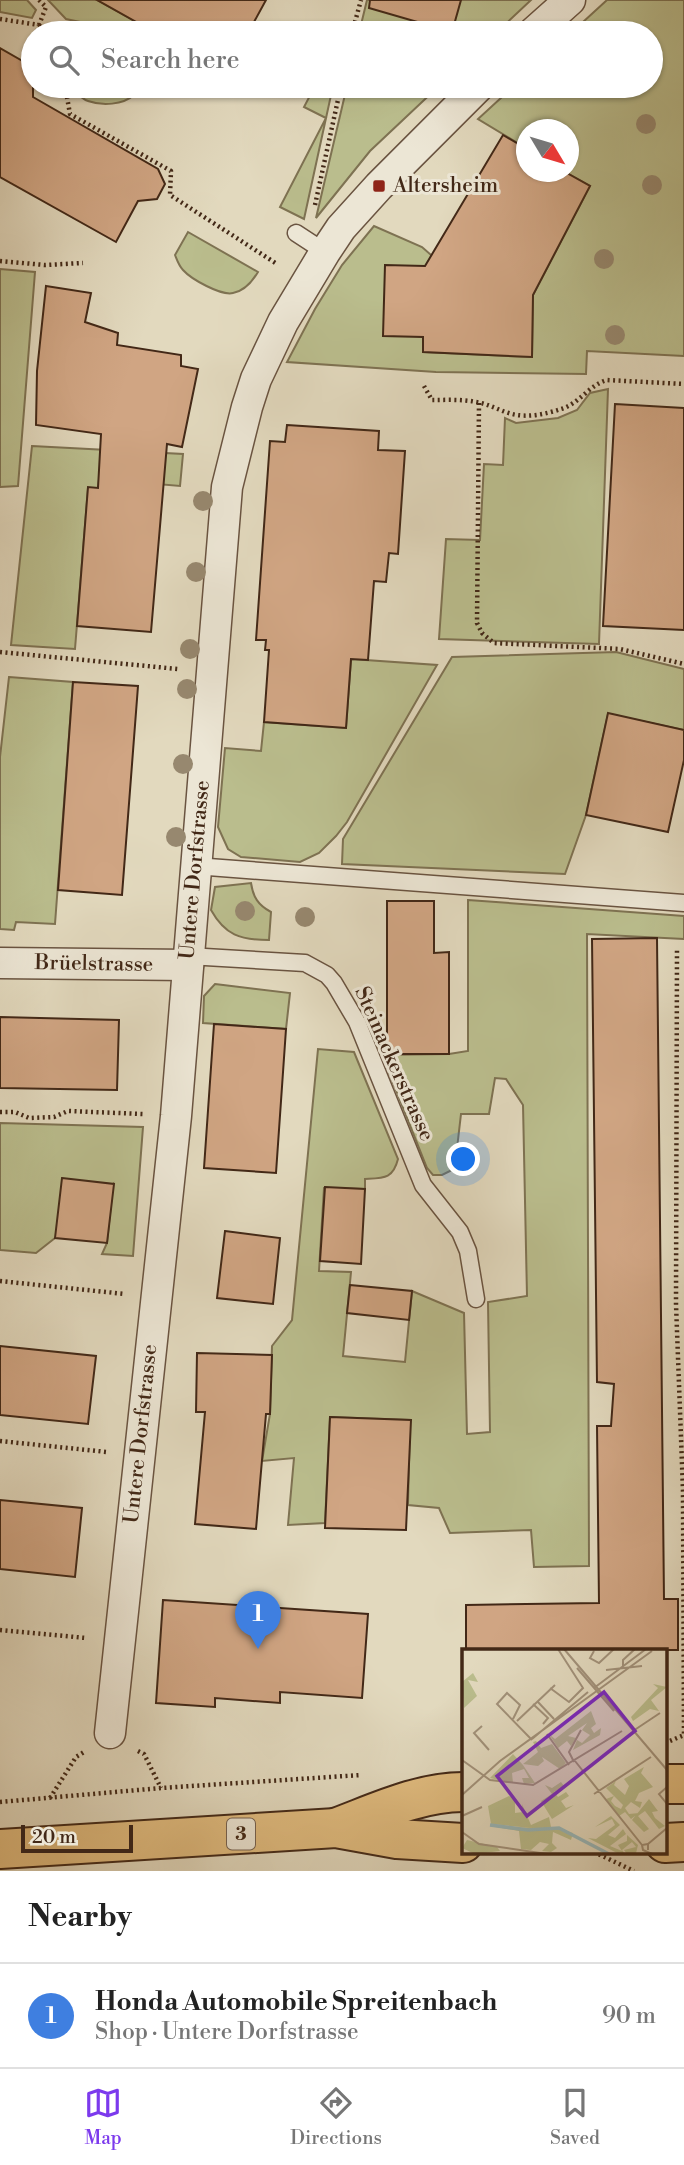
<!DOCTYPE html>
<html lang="en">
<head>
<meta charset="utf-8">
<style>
	:root { --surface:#fff; --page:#f6f6f6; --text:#222; --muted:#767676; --line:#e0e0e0; --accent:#7c3aed }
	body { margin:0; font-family:"Libre Bodoni",serif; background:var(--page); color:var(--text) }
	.compass { position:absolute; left:516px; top:119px; width:63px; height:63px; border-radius:50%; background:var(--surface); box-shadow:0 2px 5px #0004; rotate:128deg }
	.scale { position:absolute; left:21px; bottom:18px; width:112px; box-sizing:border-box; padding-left:7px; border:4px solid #422817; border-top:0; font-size:19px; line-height:24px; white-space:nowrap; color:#422817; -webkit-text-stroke:5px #ece6d5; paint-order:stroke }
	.you { position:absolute; left:464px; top:1160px; width:24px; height:24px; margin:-18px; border:5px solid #fff; border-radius:50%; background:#1a73e8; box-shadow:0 0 0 10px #1a73e833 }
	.badge { display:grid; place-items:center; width:46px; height:46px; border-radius:50%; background:var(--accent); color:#fff; font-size:23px; font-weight:700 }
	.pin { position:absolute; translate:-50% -58px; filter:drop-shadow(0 2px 4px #0008) }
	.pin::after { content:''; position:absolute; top:37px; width:24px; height:21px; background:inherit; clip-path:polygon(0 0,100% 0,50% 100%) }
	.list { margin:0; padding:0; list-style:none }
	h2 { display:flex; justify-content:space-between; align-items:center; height:91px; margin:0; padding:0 28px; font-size:30px }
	h2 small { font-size:23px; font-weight:400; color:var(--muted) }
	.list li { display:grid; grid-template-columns:46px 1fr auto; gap:21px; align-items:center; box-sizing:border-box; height:105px; padding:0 28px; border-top:2px solid var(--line) }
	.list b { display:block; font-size:26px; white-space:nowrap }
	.list p { margin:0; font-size:23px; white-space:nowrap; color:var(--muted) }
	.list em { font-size:23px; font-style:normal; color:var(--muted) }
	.icon { flex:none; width:38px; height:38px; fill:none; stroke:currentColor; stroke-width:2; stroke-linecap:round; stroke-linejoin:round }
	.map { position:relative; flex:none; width:684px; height:1871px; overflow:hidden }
	.search { position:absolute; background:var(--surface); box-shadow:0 2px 5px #0004; left:21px; right:21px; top:21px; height:77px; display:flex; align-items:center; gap:18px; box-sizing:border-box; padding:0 24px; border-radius:38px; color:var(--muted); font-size:26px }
	.sheet { height:196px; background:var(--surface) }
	nav { display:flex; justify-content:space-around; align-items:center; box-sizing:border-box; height:98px; border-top:2px solid var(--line); background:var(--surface); font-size:19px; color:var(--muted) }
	nav a { display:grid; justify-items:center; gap:4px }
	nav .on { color:var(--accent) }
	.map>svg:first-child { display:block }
	.green { fill:#babd8d; stroke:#7e7252; stroke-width:2 }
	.building { fill:#d0a583; stroke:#422817; stroke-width:2 }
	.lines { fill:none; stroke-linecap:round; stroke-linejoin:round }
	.lane-casing { stroke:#6a5441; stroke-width:19 }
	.street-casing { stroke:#6a5441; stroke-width:33 }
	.primary-casing { stroke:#422817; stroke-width:42 }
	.path { stroke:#422817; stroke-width:4.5; stroke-dasharray:2 3.5; stroke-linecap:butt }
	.lane { stroke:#ece6d5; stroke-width:16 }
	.street { stroke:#ece6d5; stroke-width:30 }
	.primary { stroke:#e1bc7f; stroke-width:38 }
	.tree { fill:#97886f }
	.poi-dot { fill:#8f2418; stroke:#ece6d5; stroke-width:2.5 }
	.labels { text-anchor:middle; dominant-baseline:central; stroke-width:6; stroke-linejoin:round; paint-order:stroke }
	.shield { fill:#ece6d5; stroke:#756150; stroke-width:2 }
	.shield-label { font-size:19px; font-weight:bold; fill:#422817 }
	.poi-label { font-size:21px; fill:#422817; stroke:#ece6d5; text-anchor:start }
	.street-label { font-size:21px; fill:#422817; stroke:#ece6d5 }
	.inset-river { fill:none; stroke:#98b8bb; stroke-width:3.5 }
	.inset-road { fill:none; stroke:#a2927b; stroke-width:2 }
	.view { fill:#7b2cbf; fill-opacity:0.15; stroke:#7b2cbf; stroke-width:3.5 }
	.inset-edge { fill:none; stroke:#422817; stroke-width:3.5 }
</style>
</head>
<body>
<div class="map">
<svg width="684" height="1871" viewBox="0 0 684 1871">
	<rect width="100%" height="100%" fill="#e2d9be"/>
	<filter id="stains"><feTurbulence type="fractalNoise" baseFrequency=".00286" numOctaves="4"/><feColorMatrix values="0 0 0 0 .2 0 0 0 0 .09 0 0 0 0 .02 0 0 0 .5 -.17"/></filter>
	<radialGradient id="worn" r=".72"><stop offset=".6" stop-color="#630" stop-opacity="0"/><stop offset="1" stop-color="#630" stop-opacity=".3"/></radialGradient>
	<g class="green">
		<polygon points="0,0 27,0 36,10 32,18 0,12"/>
		<polygon points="48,0 97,0 156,33 132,33 66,19"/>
		<polygon points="367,0 531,0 496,33 359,33"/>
		<polygon points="607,0 684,0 684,356 587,351 586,374 436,372 287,362 315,309 342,265 374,226 422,247 431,255 450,266 423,337 424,352 532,357 533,295 590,186 565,172 568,172 568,130 526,130 526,148 478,119 514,86 651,86 651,33 571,33"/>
		<path d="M70,86H134V95C123,105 102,106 88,101C81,99 75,91 70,86Z"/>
		<polygon points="315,86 333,86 304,219 280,207 326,118 304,107"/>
		<polygon points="347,86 439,86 370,151 316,218"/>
		<path d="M188,232L258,272C252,282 244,291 233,293C221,296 191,279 183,270C179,266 177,260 175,255Z"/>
		<polygon points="0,269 35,272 18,486 0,487"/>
		<polygon points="608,389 599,644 439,639 446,539 480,540 484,464 503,465 505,418 516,423 558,418 577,410 590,393"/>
		<polygon points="32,446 183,454 180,486 99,479 98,488 88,488 75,649 11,645"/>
		<polygon points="616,652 684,669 684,730 608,714 586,815 565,874 342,864 343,839 452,657"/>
		<polygon points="351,659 437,665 347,822 336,836 319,853 300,862 241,857 228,849 218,827 225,748 261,751 264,722 346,728"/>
		<polygon points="9,677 73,682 55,924 16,922 14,930 0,929 0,757"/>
		<path d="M251,883C253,897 258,905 271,912L269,940C240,940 225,935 211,910L215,887Z"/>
		<path d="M468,900L684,916V939L587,934L589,1566L534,1567L531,1530L450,1533L439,1508L408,1505L410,1420L330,1417L325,1523L288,1525L294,1458L262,1461L270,1414L272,1346L292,1320L318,1049L354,1052L398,1159C393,1179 384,1178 365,1179V1189L324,1188L319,1271L351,1272L343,1356L405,1362L412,1291L464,1313L467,1434L490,1432L488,1302L527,1296L523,1105L506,1079L495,1078L489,1114H461L456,1157L452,1170L442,1175H433L427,1168L382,1055L449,1054L468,1051Z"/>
		<polygon points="215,984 290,993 286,1029 203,1023 204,996"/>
		<polygon points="0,1123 143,1127 133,1256 102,1254 107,1243 113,1184 55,1238 36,1253 0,1250"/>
	</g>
	<g class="building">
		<polygon points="97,0 266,0 248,33 156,33"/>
		<polygon points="370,0 461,0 452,32 369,8"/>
		<polygon points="0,48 33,67 33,97 158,169 165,184 157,199 138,201 116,242 0,177"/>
		<polygon points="503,135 527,149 527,172 565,172 590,186 533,295 532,357 423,352 423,337 383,336 385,265 425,266"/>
		<polygon points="46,286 91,293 85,322 118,333 117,345 181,355 181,366 198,369 182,447 167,444 151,632 77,626 88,487 98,488 101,434 36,425 37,371"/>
		<polygon points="615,404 684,408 684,630 603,626"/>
		<polygon points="287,425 379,431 378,450 405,451 398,554 389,553 386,582 374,581 368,660 351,659 346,728 264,722 269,650 265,650 266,640 256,640 270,441 285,442"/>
		<polygon points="73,682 138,686 122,895 58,890"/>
		<polygon points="608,713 684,730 684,760 668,832 586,815"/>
		<polygon points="387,901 434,901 434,953 449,952 449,1054 387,1054"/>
		<polygon points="657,938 664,1599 678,1599 678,1650 466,1650 466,1605 599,1603 597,1426 611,1426 614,1384 597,1382 592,939"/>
		<polygon points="0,1017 119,1020 117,1090 0,1088"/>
		<polygon points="214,1024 286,1029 276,1173 204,1168"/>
		<polygon points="62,1178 114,1184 107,1243 55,1238"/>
		<polygon points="325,1187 365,1189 361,1264 320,1261"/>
		<polygon points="225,1231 280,1238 273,1304 217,1298"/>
		<polygon points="350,1285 412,1291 409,1320 347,1313"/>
		<polygon points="0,1346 96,1356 88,1424 0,1415"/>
		<polygon points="197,1353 272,1355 270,1414 266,1414 256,1529 195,1524 205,1412 196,1412"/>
		<polygon points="330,1417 411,1420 406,1530 325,1528"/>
		<polygon points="0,1500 82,1508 75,1577 0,1569"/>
		<polygon points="163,1600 368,1614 362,1698 280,1692 280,1703 215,1698 215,1707 156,1703"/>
	</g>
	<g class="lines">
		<defs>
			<g id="lane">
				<polyline points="296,233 325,252"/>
				<polyline points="195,866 684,903"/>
				<polyline points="188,956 305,963 327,975 334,983 357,1022 423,1185 460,1232 468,1251 476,1299"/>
			</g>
			<g id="street">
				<polyline points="533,33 570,0"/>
				<polyline points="0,963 188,965"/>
				<polyline points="110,1733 176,1116 227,487 247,407 256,379 283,322 325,252 341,228 379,186 479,86"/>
			</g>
			<g id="primary">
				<polyline points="665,1784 684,1784"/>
				<path d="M338,1827C378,1812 420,1792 463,1792"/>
				<polyline points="665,1843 684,1842"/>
				<polyline points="0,1849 336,1828 397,1839 463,1843"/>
			</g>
		</defs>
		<use href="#lane" class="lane-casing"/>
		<use href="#street" class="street-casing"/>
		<use href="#primary" class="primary-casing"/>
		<g class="path">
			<polyline points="39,0 46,7 39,25"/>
			<polyline points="0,19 39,25 37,33"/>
			<polyline points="352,33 361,0"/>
			<polyline points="65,86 70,114 171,171 170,195 277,264"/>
			<polyline points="315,205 341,86"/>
			<polyline points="0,261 45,265 83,263"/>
			<path d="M424,386L432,400C446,400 462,399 476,402C489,404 500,411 512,414C528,418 546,414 561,409C579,404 589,385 607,380L684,384"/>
			<polyline points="479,403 477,623 482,633 494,643 620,649 684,664"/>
			<polyline points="0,652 178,669"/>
			<polyline points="0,1112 15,1112 29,1118 54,1117 68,1111 143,1114"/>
			<polyline points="0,1281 125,1294"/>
			<polyline points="0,1441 107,1452"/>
			<polyline points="0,1630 86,1638"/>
			<polyline points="665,1743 684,1735 683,1491 676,1304 677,949"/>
			<polyline points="138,1751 144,1754 161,1788"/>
			<polyline points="50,1798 76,1757 84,1752"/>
			<polyline points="0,1802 161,1788 361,1775"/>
			<polyline points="594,1852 634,1871"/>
		</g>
		<use href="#lane" class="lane"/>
		<use href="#street" class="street"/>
		<use href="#primary" class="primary"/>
	</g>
	<g class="tree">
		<circle cx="646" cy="124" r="10"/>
		<circle cx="652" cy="185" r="10"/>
		<circle cx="604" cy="259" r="10"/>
		<circle cx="615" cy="335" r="10"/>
		<circle cx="203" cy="501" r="10"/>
		<circle cx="196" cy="572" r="10"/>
		<circle cx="190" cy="649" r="10"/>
		<circle cx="187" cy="689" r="10"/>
		<circle cx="183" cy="764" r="10"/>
		<circle cx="176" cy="837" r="10"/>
		<circle cx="245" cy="911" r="10"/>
		<circle cx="305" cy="917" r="10"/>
	</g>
	<rect class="poi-dot" x="372" y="179" width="14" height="14" rx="3.5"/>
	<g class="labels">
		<rect class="shield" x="227" y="1818.5" width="28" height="31" rx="5"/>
		<g class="shield-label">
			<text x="241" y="1834">3</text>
		</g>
		<g class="poi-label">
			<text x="393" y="186">Altersheim</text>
		</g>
		<g class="street-label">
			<text transform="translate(195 870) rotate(-85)">Untere Dorfstrasse</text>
			<text transform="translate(94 964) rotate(1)">Brüelstrasse</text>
			<text transform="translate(394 1064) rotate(66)">Steinackerstrasse</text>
			<text transform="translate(141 1434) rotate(-84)">Untere Dorfstrasse</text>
		</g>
	</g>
	<g transform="translate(462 1649)">
		<rect width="205" height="205" fill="#e2d9be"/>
		<path d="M11,24L16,33L6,31L15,47L2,59L0,33ZM191,35L205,38L189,51L197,62L188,60L171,72L169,68L196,39ZM129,62L134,75L129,79L132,84L139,79L138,86L111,101L115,91L120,94L128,86L120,81L125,74L106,87L114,89L109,97L105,92L96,99L87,85L93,90ZM74,92L79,99L90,95L104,114L98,120L80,108L82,112L76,117L61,115L76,103L71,93ZM51,105L61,116L73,134L62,135L60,129H67L62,120L50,124L51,134L28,129ZM182,118L179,124L191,138L177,144L173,152L180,153L178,159L169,153L163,159L167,165L177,164L169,170L163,163L157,167L144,150L152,147L149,152L153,157L159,160L161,156L144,139L154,132L152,136L163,146L167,137L162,130ZM99,133L102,137L92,143L96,148L104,143L107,147L99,152L104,159L112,156L90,170L79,152L90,145L83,136L90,139ZM47,147L53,150V164L61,163L60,155L69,176L87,168L89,178L111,184L109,191L91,183L90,194L95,199L89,203L80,202L87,195L78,193L69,201L59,200L57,182L28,177L70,179L29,175L26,157ZM187,150L196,162L190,163L193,169L203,177L197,180L183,162L176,167L187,180L182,183L170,171ZM149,167L158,176L146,186L153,189L161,180L164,185L148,197L160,202L156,196L165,192V186L176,196L174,204L165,205L162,201L174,198L170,193L160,201L163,205H157L126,189L134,190L153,176L150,170L133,178ZM5,191L35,198L38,202L13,205L0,199Z" fill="#babd8d"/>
		<path class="inset-river" d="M28,176L66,181L97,179L147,205"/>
		<path class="inset-road" d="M102,0L205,121M132,2L128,9L137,14L152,0M161,17V11L173,0M115,19L152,62M144,21L180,17M88,39L107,53L121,39L96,0M132,39L184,0M76,53L92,70M71,55L86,69L81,75M0,60V103M51,70L58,56L45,44L35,55L70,91M55,72L93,36M20,77L12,84L27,101M171,82L198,64M85,85L107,116M70,90L126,43M0,111L28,131L71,136L160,82M113,112L180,196M112,113L107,103L119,81M205,138L197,145L205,155M132,145L189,108M0,146L38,112L190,2M0,167L20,158M0,183L17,195L85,205M186,195L205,179M186,201V195L180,196L181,201L190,205"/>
		<path class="view" d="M142,43L173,82L65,167L35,127Z"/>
		<rect width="205" height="205" class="inset-edge"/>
	</g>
	<rect width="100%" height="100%" filter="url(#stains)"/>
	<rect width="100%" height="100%" fill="url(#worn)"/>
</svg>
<svg class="compass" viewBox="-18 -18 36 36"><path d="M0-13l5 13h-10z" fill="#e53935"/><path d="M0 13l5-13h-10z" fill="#767676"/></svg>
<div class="scale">20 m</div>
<div class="you"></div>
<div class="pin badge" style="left:258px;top:1649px;background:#3f7fe0">1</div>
<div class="search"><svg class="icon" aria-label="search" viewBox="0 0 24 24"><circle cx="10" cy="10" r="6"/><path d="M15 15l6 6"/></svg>Search here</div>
</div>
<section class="sheet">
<h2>Nearby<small></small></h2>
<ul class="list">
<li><span class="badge" style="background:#3f7fe0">1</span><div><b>Honda Automobile Spreitenbach</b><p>Shop · Untere Dorfstrasse</p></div><em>90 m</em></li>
</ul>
</section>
<nav>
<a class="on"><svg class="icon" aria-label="map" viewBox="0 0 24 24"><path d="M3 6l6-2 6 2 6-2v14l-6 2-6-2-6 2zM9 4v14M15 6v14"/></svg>Map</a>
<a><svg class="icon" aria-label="directions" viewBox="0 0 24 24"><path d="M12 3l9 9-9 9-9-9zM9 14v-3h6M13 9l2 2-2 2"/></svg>Directions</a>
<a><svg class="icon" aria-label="saved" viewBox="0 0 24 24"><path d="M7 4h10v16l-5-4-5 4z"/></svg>Saved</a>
</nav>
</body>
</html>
